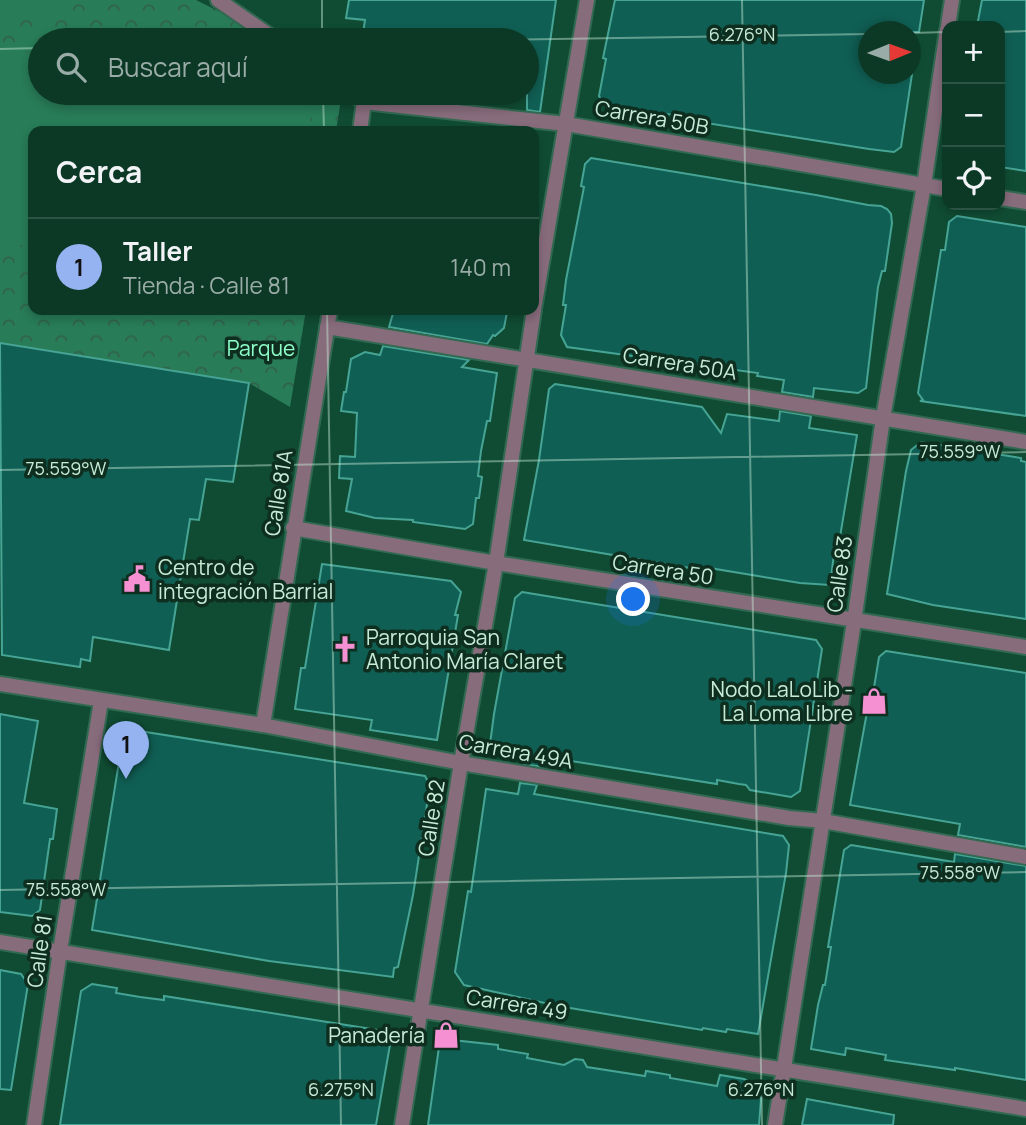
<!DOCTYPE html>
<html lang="es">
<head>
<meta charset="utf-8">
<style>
	:root { --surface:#0c3926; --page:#1a4432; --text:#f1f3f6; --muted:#9aaca7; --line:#2c5343; --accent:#95b2f1 }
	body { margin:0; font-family:Manrope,sans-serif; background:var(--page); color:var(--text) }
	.controls { position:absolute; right:21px; top:21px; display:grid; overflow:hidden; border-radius:14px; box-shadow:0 4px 10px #0003 }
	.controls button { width:63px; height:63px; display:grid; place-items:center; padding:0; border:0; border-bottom:2px solid var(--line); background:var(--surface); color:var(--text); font:35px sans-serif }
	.compass { position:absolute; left:858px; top:21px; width:63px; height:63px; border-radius:50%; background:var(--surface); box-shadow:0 4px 10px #0003; rotate:89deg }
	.you { position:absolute; left:634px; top:600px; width:24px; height:24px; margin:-18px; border:5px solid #fff; border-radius:50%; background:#1a73e8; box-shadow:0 0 0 10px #1a73e833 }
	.badge { display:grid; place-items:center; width:46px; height:46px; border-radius:50%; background:var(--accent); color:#111; font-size:23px; font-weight:700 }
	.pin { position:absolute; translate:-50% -58px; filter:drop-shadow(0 2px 4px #0008) }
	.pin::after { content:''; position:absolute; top:37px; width:24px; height:21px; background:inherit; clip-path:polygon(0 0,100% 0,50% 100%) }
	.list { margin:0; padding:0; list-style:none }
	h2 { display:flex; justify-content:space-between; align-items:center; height:91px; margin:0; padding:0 28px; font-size:30px }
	h2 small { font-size:23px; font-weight:400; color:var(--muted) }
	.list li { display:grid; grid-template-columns:46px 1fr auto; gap:21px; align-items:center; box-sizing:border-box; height:98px; padding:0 28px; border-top:2px solid var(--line) }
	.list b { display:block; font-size:26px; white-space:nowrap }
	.list p { margin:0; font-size:23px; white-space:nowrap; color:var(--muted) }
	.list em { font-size:23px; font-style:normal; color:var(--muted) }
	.icon { flex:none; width:38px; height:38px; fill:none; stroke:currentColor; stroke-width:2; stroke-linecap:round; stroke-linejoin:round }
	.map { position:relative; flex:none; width:1026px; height:1125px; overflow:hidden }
	.search { position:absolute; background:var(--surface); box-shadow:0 4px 10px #0003; left:28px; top:28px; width:511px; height:77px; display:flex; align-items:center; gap:18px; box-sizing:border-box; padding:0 24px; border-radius:38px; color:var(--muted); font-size:26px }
	.panel { position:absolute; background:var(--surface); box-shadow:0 4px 10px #0003; left:28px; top:126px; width:511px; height:189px; border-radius:14px }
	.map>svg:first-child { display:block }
	.park { fill:url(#park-crowns) }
	.pitch { fill:#287c58 }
	.building { fill:#105f54; stroke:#46a495; stroke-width:2 }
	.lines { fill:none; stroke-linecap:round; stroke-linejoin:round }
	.minor-casing { stroke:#316951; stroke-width:18 }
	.tertiary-casing { stroke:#316951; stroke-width:18 }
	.minor { stroke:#876c7c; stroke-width:14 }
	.tertiary { stroke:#876c7c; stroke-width:14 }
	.ticks { fill:none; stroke:#c7ebd7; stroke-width:2; stroke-opacity:0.45 }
	.labels { text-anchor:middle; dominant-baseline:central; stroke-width:7; stroke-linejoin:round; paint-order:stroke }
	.street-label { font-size:21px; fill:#c7ebd7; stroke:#0e2e1f }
	.park-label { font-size:21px; fill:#8effc8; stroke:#0e2e1f }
	.poi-label { font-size:21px; fill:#c7ebd7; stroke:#0e2e1f; text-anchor:start }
	.ticks-label { font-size:18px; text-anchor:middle; fill:#c7ebd7; stroke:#0e2e1f; stroke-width:7; stroke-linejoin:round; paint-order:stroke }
</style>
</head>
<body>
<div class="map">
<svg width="1026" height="1125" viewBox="0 0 1026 1125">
	<defs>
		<pattern id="park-crowns" width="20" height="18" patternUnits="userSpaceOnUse" patternTransform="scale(1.75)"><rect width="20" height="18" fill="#287c58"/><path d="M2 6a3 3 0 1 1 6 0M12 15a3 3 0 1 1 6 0" fill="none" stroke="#32614c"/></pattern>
	</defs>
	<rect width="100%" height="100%" fill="#104c33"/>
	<polygon class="park" points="0,0 196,0 224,14 263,40 40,40 40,93 342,93 336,131 33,131 33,310 306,310 290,407 249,383 0,343"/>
	<g class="pitch">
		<polygon points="0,0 61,0 62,13 0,16"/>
		<polygon points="0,47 40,55 40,93 233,93 313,108 308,131 33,131 33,247 0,241"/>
	</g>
	<g class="building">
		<polygon points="349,0 556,0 540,112 527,110 527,40 362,40 365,20 346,18"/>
		<polygon points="615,0 924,0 919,32 869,32 869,74 912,74 901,147 894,152 869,149 700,122 700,119 660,113 660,115 605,106 599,96 606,59 603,58"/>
		<polygon points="982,0 1026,0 1026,171 1000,167 1000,26 977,26"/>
		<polygon points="591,158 816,195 868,205 881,206 887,209 891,214 892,223 885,271 882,271 878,287 866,388 858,393 814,388 813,397 782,392 784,380 757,376 758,373 567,347 561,335 566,305 563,305 566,280 584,187 581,186 585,164"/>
		<polygon points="957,216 1026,227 1026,416 920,401 923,400 918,393 941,250 945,250 949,222"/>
		<polygon points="394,310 493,310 507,312 504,328 495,336 493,335 487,344 389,327"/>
		<polygon points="0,343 249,383 233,482 206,479 199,520 190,519 169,650 93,637 90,661 81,659 80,667 2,655"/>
		<polygon points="383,346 469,360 462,367 497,373 490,421 487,421 481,451 478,476 482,477 479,498 476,498 473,524 465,529 413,522 413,520 375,518 346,511 352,479 339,478 340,456 355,457 357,413 341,411 344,392 346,392 351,359 365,352 380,355"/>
		<polygon points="555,384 702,407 721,433 727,414 779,421 780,411 811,416 809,428 857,435 837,555 834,554 830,585 800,583 703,567 702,570 524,540 539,460 549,389"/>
		<polygon points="921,442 1021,458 1021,461 1026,462 1026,619 933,605 887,594 906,471 911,450"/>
		<polygon points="322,564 451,581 461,592 455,615 458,615 437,740 370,730 372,720 295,709 301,668 305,668"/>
		<polygon points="522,592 816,640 822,649 800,791 791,797 750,790 746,785 739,784 717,780 717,784 546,757 543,767 523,764 525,756 492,751 493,744 490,744 494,714 515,598"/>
		<polygon points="886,651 1026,673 1026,847 958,835 960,824 850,805 867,712 870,712 879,657"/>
		<polygon points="0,714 38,721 24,803 57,809 53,839 50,839 40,910 32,916 0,912"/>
		<polygon points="133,730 425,776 430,785 413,895 398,967 394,968 393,977 269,961 92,930 123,737"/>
		<polygon points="520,783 537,785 534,794 783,836 789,845 786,873 758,1034 727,1029 726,1032 703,1028 702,1030 558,1006 464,985 455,972 468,891 471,892 486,789 518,794"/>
		<polygon points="851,845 954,862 955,854 1026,866 1026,1080 955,1068 955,1070 885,1060 886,1055 846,1048 845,1055 811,1049 818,1005 823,985 825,985 831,947 828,947 844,850"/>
		<polygon points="0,970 21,974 28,984 11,1090 0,1089"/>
		<polygon points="92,984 117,988 116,993 140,997 164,1000 164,996 384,1031 391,1039 376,1125 60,1125 81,991"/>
		<polygon points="452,1040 498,1045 498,1049 528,1054 527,1058 564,1065 575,1059 583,1060 587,1067 645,1076 646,1071 670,1075 670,1078 717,1086 720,1075 744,1079 753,1083 761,1099 759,1125 428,1125 439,1047"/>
		<polygon points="807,1099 894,1115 893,1125 802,1125"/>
	</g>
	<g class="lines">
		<defs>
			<g id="minor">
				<polyline points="218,0 276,40"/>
				<polyline points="948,26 952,0"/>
				<polyline points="351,93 364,102 566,124 947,189"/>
				<polyline points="360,131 364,102"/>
				<polyline points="1000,198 1026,202"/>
				<polyline points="534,309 587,0"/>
				<polyline points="327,327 1026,442"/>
				<polyline points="293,528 496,563 1026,647"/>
				<polyline points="0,684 263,725 461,763 789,818 823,821 1026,857"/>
				<polyline points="263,725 330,310"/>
				<polyline points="34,1125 60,951 101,701"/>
				<polyline points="402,1125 461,763 496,563 534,310"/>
				<polyline points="775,1125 854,622 883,418 924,185 947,30"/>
			</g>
			<polyline id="tertiary" points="0,942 1026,1109"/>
		</defs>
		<use href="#minor" class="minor-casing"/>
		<use href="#tertiary" class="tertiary-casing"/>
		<use href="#minor" class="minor"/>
		<use href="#tertiary" class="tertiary"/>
	</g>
	<path class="ticks" d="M322,0V40M742,0L762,1125M1000,32L1026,31M911,33L947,32M499,40L869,34M0,49L40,48M323,93L324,131M327,310L341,1125M0,470L1026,452M0,890L1026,872"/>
	<defs>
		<symbol id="civic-bare" viewBox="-9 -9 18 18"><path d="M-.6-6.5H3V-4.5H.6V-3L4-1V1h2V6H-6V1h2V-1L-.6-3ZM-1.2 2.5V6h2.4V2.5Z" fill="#f591d2" stroke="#0e2e1f" stroke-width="2.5" paint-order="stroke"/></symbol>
		<symbol id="church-bare" viewBox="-9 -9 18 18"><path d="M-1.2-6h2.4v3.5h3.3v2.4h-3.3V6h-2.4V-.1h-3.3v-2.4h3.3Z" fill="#f591d2" stroke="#0e2e1f" stroke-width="2.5" paint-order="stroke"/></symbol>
		<symbol id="shop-bare" viewBox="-9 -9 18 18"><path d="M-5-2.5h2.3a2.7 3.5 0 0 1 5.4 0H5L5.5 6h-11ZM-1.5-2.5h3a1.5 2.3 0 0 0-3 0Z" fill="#f591d2" stroke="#0e2e1f" stroke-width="2.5" paint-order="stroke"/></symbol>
	</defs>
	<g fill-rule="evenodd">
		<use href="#civic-bare" x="118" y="560" width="38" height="38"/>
		<use href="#church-bare" x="326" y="630" width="38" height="38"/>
		<use href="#shop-bare" x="855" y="682" width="38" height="38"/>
		<use href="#shop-bare" x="427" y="1016" width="38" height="38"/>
	</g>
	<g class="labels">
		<g class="street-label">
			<text transform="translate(652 117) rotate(10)">Carrera 50B</text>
			<text transform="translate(680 363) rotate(9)">Carrera 50A</text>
			<text transform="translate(278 493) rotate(-81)">Calle 81A</text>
			<text transform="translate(663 569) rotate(9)">Carrera 50</text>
			<text transform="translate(839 574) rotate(-82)">Calle 83</text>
			<text transform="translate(516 751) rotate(10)">Carrera 49A</text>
			<text transform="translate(431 818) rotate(-81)">Calle 82</text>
			<text transform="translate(39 951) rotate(-82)">Calle 81</text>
			<text transform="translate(517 1004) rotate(9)">Carrera 49</text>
		</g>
		<g class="park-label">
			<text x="261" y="348">Parque</text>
		</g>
		<g class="poi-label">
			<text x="158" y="567">Centro de<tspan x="158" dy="24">integración Barrial</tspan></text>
			<text x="366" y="637">Parroquia San<tspan x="366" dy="24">Antonio María Claret</tspan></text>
			<text x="853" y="689" text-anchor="end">Nodo LaLoLib -<tspan x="853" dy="24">La Loma Libre</tspan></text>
			<text x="425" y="1035" text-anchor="end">Panadería</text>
		</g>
	</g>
	<g class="ticks-label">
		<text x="742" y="41">6.276°N</text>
		<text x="960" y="458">75.559°W</text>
		<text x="66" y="475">75.559°W</text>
		<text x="960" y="879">75.558°W</text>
		<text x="66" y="896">75.558°W</text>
		<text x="341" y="1096">6.275°N</text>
		<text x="761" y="1096">6.276°N</text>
	</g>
</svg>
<div class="controls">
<button>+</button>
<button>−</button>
<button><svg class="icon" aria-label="locate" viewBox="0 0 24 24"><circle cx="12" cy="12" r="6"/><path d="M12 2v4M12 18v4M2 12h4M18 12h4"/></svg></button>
</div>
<svg class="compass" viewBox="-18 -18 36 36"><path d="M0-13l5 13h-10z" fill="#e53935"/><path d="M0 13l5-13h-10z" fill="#9aaca7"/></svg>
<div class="you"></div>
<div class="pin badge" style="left:126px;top:779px">1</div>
<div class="search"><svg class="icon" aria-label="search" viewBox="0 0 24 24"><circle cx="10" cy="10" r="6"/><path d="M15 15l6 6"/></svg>Buscar aquí</div>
<section class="panel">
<h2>Cerca<small></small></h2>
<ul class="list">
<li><span class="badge">1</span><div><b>Taller</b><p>Tienda · Calle 81</p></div><em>140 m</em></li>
</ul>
</section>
</div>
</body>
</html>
